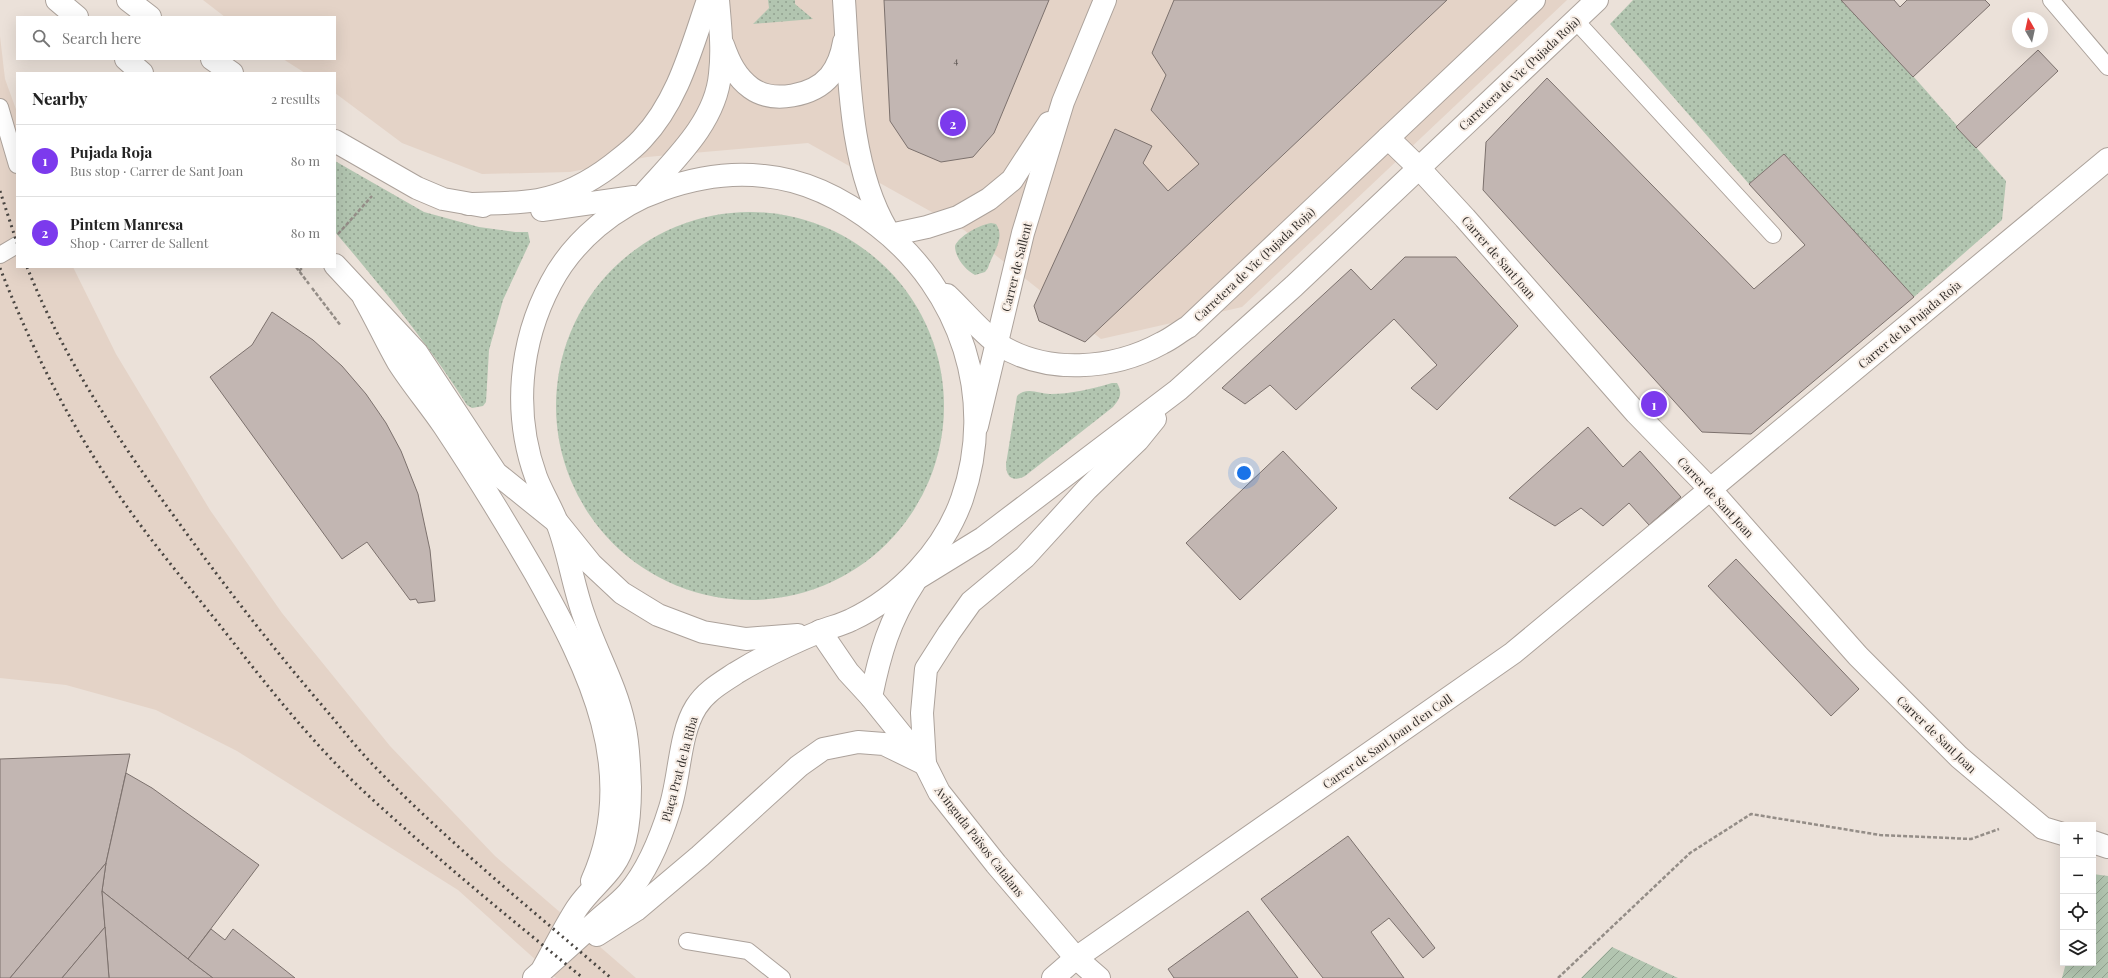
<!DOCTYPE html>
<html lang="en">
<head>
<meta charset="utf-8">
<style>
	:root { --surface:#fff; --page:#f6f6f6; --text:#222; --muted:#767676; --line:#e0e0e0; --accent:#7c3aed }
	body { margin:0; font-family:"Playfair Display",serif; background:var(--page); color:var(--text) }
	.controls { position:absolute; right:12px; bottom:12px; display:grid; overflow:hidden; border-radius:0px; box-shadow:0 4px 16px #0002 }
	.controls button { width:36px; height:36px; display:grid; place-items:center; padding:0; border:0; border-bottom:1px solid var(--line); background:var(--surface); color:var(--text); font:20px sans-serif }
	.compass { position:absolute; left:2012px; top:12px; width:36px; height:36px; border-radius:50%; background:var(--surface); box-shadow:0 4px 16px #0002; rotate:351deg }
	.you { position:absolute; left:1244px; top:473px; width:14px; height:14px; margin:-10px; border:3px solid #fff; border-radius:50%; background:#1a73e8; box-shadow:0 0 0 6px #1a73e833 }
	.badge { display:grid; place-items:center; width:26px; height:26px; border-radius:50%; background:var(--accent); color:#fff; font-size:13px; font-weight:700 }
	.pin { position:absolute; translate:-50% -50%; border:2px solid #fff; box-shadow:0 1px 4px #0006 }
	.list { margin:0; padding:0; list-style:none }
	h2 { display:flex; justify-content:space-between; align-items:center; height:52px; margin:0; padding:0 16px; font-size:17px }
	h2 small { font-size:13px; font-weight:400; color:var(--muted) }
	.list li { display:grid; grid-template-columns:26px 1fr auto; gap:12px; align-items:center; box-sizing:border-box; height:72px; padding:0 16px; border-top:1px solid var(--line) }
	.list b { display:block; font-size:15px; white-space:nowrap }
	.list p { margin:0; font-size:13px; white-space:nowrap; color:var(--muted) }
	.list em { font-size:13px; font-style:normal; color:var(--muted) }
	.icon { flex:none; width:22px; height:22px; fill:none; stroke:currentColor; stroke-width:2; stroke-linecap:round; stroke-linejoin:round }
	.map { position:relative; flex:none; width:2108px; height:978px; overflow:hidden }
	.search { position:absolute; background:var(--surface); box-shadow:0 4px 16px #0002; left:16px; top:16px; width:320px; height:44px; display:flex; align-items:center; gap:10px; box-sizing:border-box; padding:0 14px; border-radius:0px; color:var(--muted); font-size:15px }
	.panel { position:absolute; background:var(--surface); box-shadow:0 4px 16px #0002; left:16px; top:72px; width:320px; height:196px; border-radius:0px }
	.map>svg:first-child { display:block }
	.built { fill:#e4d3c7 }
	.grass { fill:url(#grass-dots) }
	.garden { fill:url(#garden-furrows) }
	.building { fill:#c2b6b2; stroke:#7c716d }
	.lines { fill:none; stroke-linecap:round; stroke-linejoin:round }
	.lane-casing { stroke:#aca29b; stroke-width:18 }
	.street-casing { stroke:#aca29b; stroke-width:24 }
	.secondary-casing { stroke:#aca29b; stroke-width:24 }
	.path { stroke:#948d87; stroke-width:2.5; stroke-dasharray:4 2; stroke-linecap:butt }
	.lane { stroke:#fff; stroke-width:16 }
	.street { stroke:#fff; stroke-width:22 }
	.secondary { stroke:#fff; stroke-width:22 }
	.rail { stroke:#4a4642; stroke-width:3; stroke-dasharray:2 4; stroke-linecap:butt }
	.labels { text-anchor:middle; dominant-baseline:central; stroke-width:4; stroke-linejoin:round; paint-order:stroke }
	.number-label { font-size:10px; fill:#57514e }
	.street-label { font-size:12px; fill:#332f2c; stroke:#f8eee6 }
</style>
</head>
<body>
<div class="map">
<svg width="2108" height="978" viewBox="0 0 2108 978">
	<defs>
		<pattern id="grass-dots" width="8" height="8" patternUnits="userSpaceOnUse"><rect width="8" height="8" fill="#b2c5b0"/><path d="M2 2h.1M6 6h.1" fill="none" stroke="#91a08f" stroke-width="1.8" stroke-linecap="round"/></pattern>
		<pattern id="garden-furrows" width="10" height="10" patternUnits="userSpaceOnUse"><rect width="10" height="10" fill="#b2c5b0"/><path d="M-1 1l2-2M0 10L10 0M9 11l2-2" fill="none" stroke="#91a08f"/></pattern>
	</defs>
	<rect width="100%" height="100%" fill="#ebe1d9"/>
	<g class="built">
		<polygon points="203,0 1567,0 1242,307 1101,339 964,230 808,143 647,157 570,172 482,174 402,143 335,93 335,73 305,73 283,59 335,59 335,17 225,17"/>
		<polygon points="0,36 5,79 17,112 17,267 73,267 116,354 210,510 282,613 390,746 495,856 636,978 556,978 458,890 237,751 156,710 66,685 0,678"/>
	</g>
	<g class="grass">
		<polygon points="768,0 795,0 795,4 813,19 753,24 769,8"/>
		<polygon points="1633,0 1841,0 1913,76 2006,181 2002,220 1914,297 1784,154 1749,184 1610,24"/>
		<path d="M335,161L424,212L479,227L515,232H528L530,242L503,300L489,350L486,402L483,406L472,408L467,405C428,344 382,287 335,232Z"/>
		<circle cx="750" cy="406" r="194"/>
		<path d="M991,223L996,224C1006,238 992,254 988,268L985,272L975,275C965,270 955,257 955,246C959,236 979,225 991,223Z"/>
		<path d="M1112,383H1117C1123,393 1120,399 1113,407L1025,476C1013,482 1006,478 1006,464L1017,396C1027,386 1039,394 1050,394C1071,394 1092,389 1112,383Z"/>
	</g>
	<g class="garden">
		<polygon points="2093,874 2108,876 2108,978 2062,978 2066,963 2093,963"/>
		<polygon points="1612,947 1678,978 1581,978"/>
	</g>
	<g class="building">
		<polygon points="884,0 1049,0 994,133 973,157 941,162 908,148 890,121"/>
		<polygon points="1174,0 1447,0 1085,342 1039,321 1034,306 1115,129 1152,146 1143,163 1168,191 1199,164 1151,110 1166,75 1152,53"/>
		<polygon points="1841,0 1894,0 1900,7 1907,0 1985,0 1990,5 1913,77"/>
		<polygon points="2038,50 2058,71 1976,148 1956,127"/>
		<polygon points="1547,78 1754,289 1805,245 1749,184 1784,154 1914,297 1751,434 1702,432 1483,190 1486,142"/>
		<polygon points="1405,257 1456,257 1518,326 1437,410 1411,388 1437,365 1394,319 1296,410 1270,385 1245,404 1222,388 1351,269 1371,290"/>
		<polygon points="272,312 313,340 342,366 366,394 386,423 401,451 418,494 430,550 435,601 418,603 416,599 410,600 367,542 342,559 210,377 252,345"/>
		<polygon points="1588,427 1623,467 1640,451 1681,497 1649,525 1629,503 1603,526 1581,508 1555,526 1509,498"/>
		<polygon points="1283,451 1337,508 1240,600 1186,543"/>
		<polygon points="1736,559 1859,689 1831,716 1708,586"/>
		<polygon points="130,754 106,863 10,978 0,978 0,759"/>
		<polygon points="126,773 152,788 259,865 188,959 102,891 106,863"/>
		<polygon points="1348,836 1435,948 1423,958 1389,918 1371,932 1404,978 1323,978 1261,899"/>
		<polygon points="106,863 102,891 105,927 62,978 10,978"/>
		<polygon points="102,891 188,959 213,978 109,978"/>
		<polygon points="1248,911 1298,978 1174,978 1168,969"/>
		<polygon points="105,927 109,978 62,978"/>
		<polygon points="211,929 225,940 233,929 295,978 213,978 188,959"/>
	</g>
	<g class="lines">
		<defs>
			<g id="lane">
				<polyline points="2051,0 2108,67"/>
				<polyline points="1575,20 1773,235"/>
				<polyline points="0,107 17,165"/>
				<polyline points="0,255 17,245"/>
				<polyline points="687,941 748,951 782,978"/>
			</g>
			<g id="street">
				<polyline points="1388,138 1419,168 1465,218 1636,413 1710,489 1858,656 1959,757 2043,828 2063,834"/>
				<polyline points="890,235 927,227 958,217 989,199 1012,180 1049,123"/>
				<polyline points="977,426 1023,233 1063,102 1105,0"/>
				<polyline points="2093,842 2108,847"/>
				<polyline points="1053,978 1076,958 1513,653 2108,159"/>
			</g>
			<g id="secondary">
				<polyline points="57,0 77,17"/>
				<polyline points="128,0 150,17"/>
				<path d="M844,0C849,73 849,166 887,230"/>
				<path d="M723,45C729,62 736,77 751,88C773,104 813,96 830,76C838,66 842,54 844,42"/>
				<polyline points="126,59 142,73"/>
				<polyline points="212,59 232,73"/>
				<polyline points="335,141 417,188 443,199 483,206"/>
				<path d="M644,194C674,160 716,122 720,74C723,49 720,24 718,0"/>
				<path d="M468,204C492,203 515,204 538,200C565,195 591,181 612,165C622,157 633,149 642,139C678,101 691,49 708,0"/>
				<polyline points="542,210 634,197"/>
				<polyline points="335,265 417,353 496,473 558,523 591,564 622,593 658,615 703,632 746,639 798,635"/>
				<path d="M947,295C962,309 982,333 998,344C1046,375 1113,370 1162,343C1171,339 1179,332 1188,327L1534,0"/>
				<path d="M364,298C376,319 386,341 398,362C412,384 429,404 444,426C476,474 506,523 535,573C589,669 641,772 592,881"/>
				<polyline points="918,578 983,538 1178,390 1294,286 1597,0"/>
				<polyline points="820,631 848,672 871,697 925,764 939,792 996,864 1076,958 1099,978"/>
				<path d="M871,697C880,653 889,621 914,583"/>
				<polyline points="925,764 922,713 926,669 949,633 971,602 1025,557 1087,489 1138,440 1155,419"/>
				<polyline points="597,935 636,910 700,856 799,766 823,749 858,742 884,744 925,764"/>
				<path d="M534,978C555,959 576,940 597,921C607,912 619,903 628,893C648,870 661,837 670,808C680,777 679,734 696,707C706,691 721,683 736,673C762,657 792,643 821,631C831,627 841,625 851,620C900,597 944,550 962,499C997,399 961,290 878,226C845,200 806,180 764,176C729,172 694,178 661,190C616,205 573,241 551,283C519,343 513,414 536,477C542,493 552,508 558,525C569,554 573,586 584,616C596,652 616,686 624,724C629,745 629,767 630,787C630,805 629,823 625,840C616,873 595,882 577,908C564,928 553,951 541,972"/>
			</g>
		</defs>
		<use href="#lane" class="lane-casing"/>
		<use href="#street" class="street-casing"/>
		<use href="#secondary" class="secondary-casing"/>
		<g class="path">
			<polyline points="338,234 372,196"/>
			<polyline points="296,267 309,284"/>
			<polyline points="299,271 303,267"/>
			<polyline points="312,288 341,326"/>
			<polyline points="1558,978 1690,853 1751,814 1880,835 1971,839 1999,829"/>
		</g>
		<use href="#lane" class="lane"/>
		<use href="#street" class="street"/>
		<use href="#secondary" class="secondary"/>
		<g class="rail">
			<polyline points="0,191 17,243"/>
			<path d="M27,267C62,355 115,435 171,512C220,580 271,646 326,710C343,730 359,751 378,770C450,844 532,910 611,978"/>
			<path d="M0,268C29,342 64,413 108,479C142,531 183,579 222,628C265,683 308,738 359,787C431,854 507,916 583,978"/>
		</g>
	</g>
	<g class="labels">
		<g class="number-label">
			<text x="956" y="60">4</text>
		</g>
		<g class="street-label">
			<text transform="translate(1519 73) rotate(-43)">Carretera de Vic (Pujada Roja)</text>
			<text transform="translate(1499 257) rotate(49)">Carrer de Sant Joan</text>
			<text transform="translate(1254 264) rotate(-43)">Carretera de Vic (Pujada Roja)</text>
			<text transform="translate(1016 267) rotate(-76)">Carrer de Sallent</text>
			<text transform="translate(1909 324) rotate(-40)">Carrer de la Pujada Roja</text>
			<text transform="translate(1716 497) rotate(47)">Carrer de Sant Joan</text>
			<text transform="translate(1937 734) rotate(44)">Carrer de Sant Joan</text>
			<text transform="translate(1387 741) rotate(-35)">Carrer de Sant Joan d'en Coll</text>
			<text transform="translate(679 769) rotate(-75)">Plaça Prat de la Riba</text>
			<text transform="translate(980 841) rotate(52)">Avinguda Països Catalans</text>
		</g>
	</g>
</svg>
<div class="controls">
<button>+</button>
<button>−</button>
<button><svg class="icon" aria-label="locate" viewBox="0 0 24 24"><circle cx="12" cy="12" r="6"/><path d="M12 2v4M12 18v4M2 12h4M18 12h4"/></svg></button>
<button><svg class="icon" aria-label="layers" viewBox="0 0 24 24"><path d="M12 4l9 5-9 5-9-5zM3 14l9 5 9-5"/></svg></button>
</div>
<svg class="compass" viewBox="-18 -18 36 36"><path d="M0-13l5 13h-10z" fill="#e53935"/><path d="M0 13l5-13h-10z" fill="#767676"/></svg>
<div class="you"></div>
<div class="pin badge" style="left:1654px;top:404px">1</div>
<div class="pin badge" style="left:953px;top:123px">2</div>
<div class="search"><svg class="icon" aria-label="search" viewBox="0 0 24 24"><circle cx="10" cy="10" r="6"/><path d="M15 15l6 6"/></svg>Search here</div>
<section class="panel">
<h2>Nearby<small>2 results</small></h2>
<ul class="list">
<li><span class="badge">1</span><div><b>Pujada Roja</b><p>Bus stop · Carrer de Sant Joan</p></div><em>80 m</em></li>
<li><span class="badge">2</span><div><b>Pintem Manresa</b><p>Shop · Carrer de Sallent</p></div><em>80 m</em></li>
</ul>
</section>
</div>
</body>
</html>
